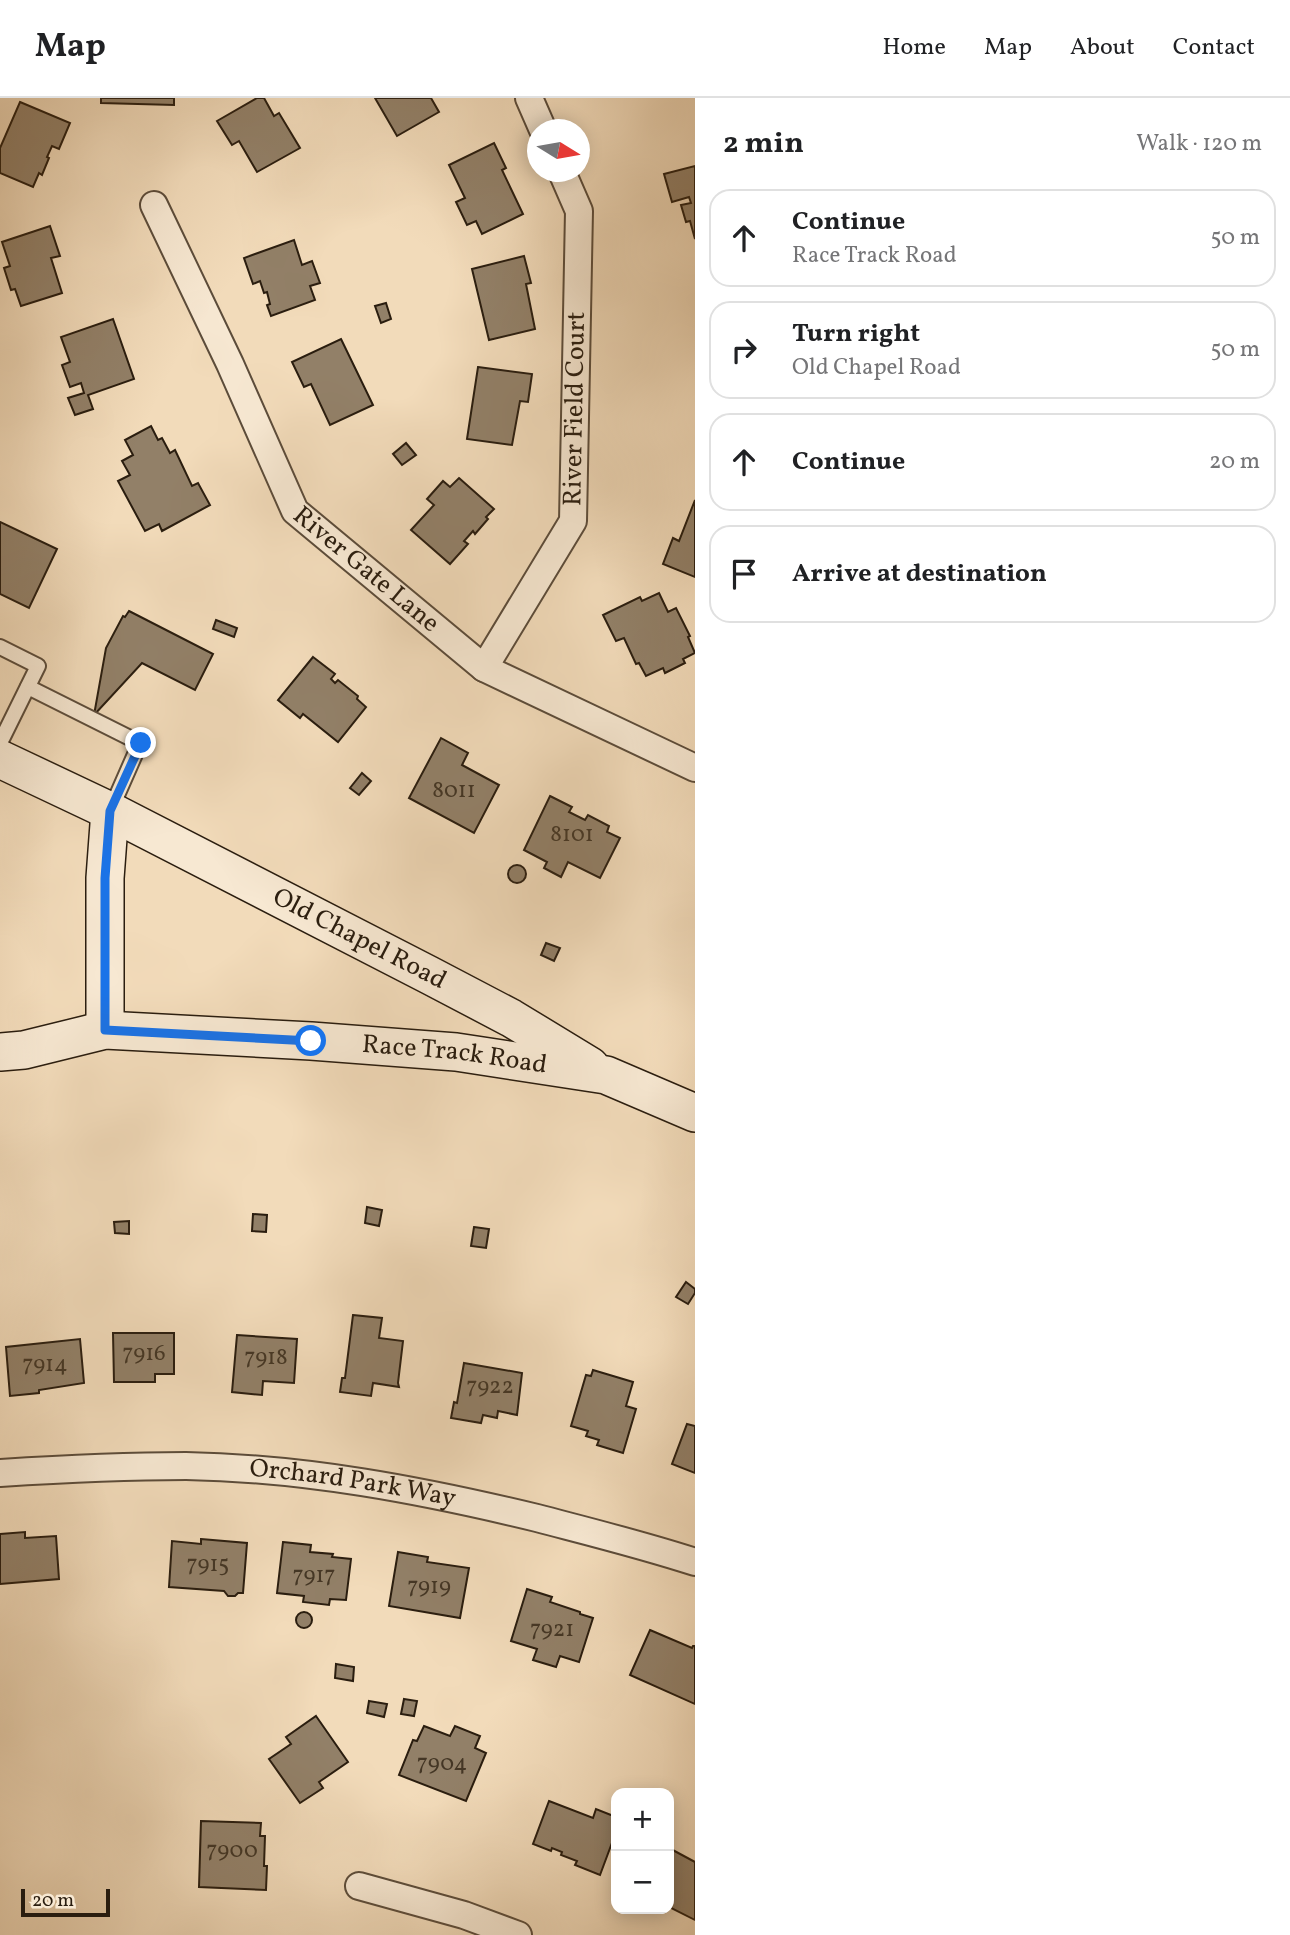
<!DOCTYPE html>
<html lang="en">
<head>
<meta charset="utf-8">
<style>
	:root { --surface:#fff; --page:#f2f2f2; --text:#202124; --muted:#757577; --line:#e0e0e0 }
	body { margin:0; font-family:Vollkorn,serif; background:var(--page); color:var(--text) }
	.controls { position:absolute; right:21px; bottom:21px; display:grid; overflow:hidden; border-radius:14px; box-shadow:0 4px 18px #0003 }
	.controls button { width:63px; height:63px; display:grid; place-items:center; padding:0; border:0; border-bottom:2px solid var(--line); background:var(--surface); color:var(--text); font:35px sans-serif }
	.compass { position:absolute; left:527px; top:21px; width:63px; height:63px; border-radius:50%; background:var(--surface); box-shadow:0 4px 18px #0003; rotate:101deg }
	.scale { position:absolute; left:21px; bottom:18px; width:89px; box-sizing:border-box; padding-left:7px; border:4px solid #2a1d0f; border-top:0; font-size:19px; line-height:24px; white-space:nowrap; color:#2a1d0f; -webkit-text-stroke:5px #f7e8d2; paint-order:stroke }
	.stop { position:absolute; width:21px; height:21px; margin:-16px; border:5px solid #1a73e8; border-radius:50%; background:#fff }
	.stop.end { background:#1a73e8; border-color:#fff; box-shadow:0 2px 7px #0008 }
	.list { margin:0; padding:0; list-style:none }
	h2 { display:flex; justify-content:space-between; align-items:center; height:91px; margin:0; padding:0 28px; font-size:30px }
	h2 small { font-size:23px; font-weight:400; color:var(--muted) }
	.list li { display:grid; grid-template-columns:46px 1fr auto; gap:21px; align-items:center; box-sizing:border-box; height:98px; margin:0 14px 14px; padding:0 14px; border:2px solid var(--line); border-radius:21px }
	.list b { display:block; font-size:26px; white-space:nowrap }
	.list p { margin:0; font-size:23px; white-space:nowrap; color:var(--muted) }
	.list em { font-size:23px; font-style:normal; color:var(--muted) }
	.icon { flex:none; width:38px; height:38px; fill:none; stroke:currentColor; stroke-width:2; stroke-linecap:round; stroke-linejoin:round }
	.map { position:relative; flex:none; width:695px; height:1837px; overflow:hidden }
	header { display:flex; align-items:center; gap:42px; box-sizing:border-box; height:98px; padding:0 35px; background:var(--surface); border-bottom:2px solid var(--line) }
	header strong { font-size:33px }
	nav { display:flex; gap:38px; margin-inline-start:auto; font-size:24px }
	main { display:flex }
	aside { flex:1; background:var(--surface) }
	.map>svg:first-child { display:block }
	.building { fill:#928068; stroke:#2a1d0f; stroke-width:2 }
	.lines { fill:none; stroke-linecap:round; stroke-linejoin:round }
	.lane-casing { stroke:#5c4c3a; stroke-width:18 }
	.street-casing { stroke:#5c4c3a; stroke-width:30 }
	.secondary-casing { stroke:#2a1d0f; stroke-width:40 }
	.lane { stroke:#f7e8d2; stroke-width:14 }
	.street { stroke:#f7e8d2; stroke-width:26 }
	.secondary { stroke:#f7e8d2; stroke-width:37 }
	.route { stroke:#1a73e8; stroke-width:9 }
	.labels { text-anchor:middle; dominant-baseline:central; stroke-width:5; stroke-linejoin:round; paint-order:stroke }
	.number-label { font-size:23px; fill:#443625 }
	.street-label { font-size:26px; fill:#2a1d0f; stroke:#f7e8d2 }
</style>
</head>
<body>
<header>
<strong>Map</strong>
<nav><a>Home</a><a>Map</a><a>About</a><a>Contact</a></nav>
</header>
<main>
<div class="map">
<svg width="695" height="1837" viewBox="0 0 695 1837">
	<rect width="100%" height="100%" fill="#f2dbba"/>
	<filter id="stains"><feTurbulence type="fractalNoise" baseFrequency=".00286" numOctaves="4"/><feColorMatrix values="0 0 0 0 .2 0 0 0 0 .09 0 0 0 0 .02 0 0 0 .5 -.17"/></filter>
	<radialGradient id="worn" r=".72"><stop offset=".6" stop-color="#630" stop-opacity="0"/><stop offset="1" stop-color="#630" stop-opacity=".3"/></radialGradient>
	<g class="building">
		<polygon points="101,0 174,0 174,7 101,5"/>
		<polygon points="257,0 264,0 274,18 279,15 300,50 257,74 239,43 232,47 217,23"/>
		<polygon points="375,0 431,0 439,14 397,38"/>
		<polygon points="20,4 70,25 59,51 52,48 47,59 49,60 42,77 39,75 33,89 0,75 0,50"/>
		<polygon points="494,45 506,70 502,72 523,116 482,136 476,123 467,127 456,104 465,100 449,67"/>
		<polygon points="695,68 695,141 690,123 686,124 681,107 691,105 689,99 672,104 664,76"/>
		<polygon points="50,128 60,158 51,160 62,195 21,208 15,191 11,192 4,170 10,168 2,144"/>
		<polygon points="294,142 302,167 312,163 320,185 310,188 315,202 271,218 267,207 270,206 267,194 264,195 260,183 253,186 244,160"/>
		<polygon points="524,158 531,185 526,186 535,231 489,242 472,171"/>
		<polygon points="386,205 391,221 381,225 375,208"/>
		<polygon points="113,221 134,281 88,297 93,311 75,317 68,300 84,295 81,285 70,289 62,267 70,264 61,239"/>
		<polygon points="341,241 373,307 330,327 311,286 304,289 292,264"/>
		<polygon points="478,269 532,276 528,304 520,303 512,347 467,341"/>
		<polygon points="151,328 158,342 162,340 170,355 175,352 192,388 198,385 210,407 162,433 159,426 145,433 118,383 130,377 122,363 133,357 125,342"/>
		<polygon points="406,345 416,357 402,367 393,356"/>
		<polygon points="459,380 494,411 486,419 488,421 475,436 473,433 464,443 468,446 450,466 411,432 434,407 427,401 443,383 450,389"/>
		<polygon points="695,402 695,479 663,466 673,440 679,443"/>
		<polygon points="0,424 57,451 29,510 0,496"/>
		<polygon points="659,495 668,514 676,510 690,538 688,539 695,555 683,561 685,565 665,575 663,570 646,578 639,565 636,566 624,540 616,543 603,517 640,499 642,503"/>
		<polygon points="129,513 213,556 195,592 142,565 94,617 106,550 123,518 125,519"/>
		<polygon points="216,522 237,530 234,539 213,531"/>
		<polygon points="313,559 335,576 331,581 335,585 338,582 358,598 357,601 366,609 338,644 303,616 300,620 278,602"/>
		<polygon points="441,640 468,655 462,667 499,687 474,735 409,700"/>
		<polygon points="362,675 371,683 359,697 350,690"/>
		<polygon points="550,698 572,709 569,714 585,722 588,717 609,728 607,734 620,740 600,780 568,764 561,779 544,770 547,764 524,752"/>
		<circle cx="517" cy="776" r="9"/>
		<polygon points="546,845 560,850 554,863 541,857"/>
		<polygon points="367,1109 382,1112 379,1128 365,1125"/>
		<polygon points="253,1116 267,1117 266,1134 252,1133"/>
		<polygon points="129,1123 129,1136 115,1135 114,1124"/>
		<polygon points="474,1129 489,1131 486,1150 471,1148"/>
		<polygon points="686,1184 695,1191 695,1195 688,1206 676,1199"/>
		<polygon points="353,1217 382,1220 379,1240 403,1243 398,1285 399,1289 373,1285 371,1298 340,1294 342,1280 345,1280"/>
		<polygon points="113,1235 174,1235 174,1276 155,1276 155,1284 114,1284"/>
		<polygon points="237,1237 297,1241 294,1285 263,1283 262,1297 232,1294"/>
		<polygon points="80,1241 84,1285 39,1292 39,1295 10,1298 6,1249"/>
		<polygon points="464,1265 522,1275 517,1317 498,1313 497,1320 483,1317 481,1325 451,1320 454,1304 457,1305"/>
		<polygon points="593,1272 633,1284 626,1308 636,1311 623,1355 597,1347 599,1342 586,1338 588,1333 571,1328 586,1277 591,1278"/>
		<polygon points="687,1326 695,1328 695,1375 672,1366"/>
		<polygon points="25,1434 25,1440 56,1438 59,1481 0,1486 0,1436"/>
		<polygon points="201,1441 247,1445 243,1495 238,1495 235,1498 228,1498 224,1493 169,1489 172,1443 201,1446"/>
		<polygon points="283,1444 311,1447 310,1454 333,1456 332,1459 351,1461 346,1502 330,1501 329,1507 303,1504 304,1498 277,1495"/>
		<polygon points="398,1454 428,1459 427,1464 469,1470 460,1520 389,1508"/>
		<polygon points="527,1491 552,1499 550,1504 580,1514 580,1516 593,1520 579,1564 560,1558 556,1569 533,1562 537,1551 511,1543"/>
		<circle cx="304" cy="1522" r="8"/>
		<polygon points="650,1532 692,1550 693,1548 695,1548 695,1606 630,1577"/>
		<polygon points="336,1566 354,1569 353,1583 335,1580"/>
		<polygon points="404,1601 417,1603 414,1618 401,1616"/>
		<polygon points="369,1603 387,1606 384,1619 367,1615"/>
		<polygon points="316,1618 348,1664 319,1684 323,1690 300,1705 269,1661 291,1646 286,1639"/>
		<polygon points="424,1628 450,1638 455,1628 480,1638 475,1650 486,1655 466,1703 399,1677 413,1642 417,1643"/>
		<polygon points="549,1703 593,1720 596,1711 616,1719 616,1734 600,1777 575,1767 577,1763 561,1757 562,1754 552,1750 551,1753 533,1746"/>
		<polygon points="201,1723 261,1725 260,1738 265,1738 264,1768 267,1768 266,1792 199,1789"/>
		<polygon points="669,1750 695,1764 695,1822 669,1809"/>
	</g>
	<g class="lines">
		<defs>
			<g id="lane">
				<polyline points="0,549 38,568 0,645"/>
				<polyline points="28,589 140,645 111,711"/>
			</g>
			<g id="street">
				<polyline points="529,0 543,32"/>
				<path id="s1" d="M154,107L230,266L295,413L484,570L695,670"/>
				<path id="s2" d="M484,570L573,423L579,113L562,74"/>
				<path id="s3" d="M0,1375C62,1371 124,1368 186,1368C305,1370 421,1392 537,1420C590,1434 643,1447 695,1464"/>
				<polyline points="359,1788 464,1817 518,1837"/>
			</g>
			<g id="secondary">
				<path id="s4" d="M0,661L110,713L429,877L511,920L590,968"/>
				<polyline points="105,932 105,780 110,713"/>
				<path id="s5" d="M0,954L24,952L105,932L311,943L456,954L606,977L695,1015"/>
			</g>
		</defs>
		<use href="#lane" class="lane-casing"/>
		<use href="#street" class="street-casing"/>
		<use href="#secondary" class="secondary-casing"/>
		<use href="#lane" class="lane"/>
		<use href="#street" class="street"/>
		<use href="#secondary" class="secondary"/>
	</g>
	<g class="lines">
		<polyline class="route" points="141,645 110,713 105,780 105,932 311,943"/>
	</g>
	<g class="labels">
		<g class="number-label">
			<text x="454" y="693">8011</text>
			<text x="572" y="737">8101</text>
			<text x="144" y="1256">7916</text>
			<text x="266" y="1260">7918</text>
			<text x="45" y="1267">7914</text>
			<text x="490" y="1289">7922</text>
			<text x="208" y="1467">7915</text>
			<text x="314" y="1478">7917</text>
			<text x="429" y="1489">7919</text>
			<text x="552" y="1532">7921</text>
			<text x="442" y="1666">7904</text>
			<text x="232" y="1753">7900</text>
		</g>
		<g class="street-label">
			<text stroke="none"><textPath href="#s2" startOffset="284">River Field Court</textPath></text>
			<text stroke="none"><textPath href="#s1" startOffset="429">River Gate Lane</textPath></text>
			<text stroke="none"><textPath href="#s4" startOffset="402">Old Chapel Road</textPath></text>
			<text stroke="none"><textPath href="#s5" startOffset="458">Race Track Road</textPath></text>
			<text stroke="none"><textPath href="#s3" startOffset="354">Orchard Park Way</textPath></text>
		</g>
	</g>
	<rect width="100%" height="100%" filter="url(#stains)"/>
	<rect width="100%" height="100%" fill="url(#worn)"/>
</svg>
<div class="controls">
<button>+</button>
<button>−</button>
</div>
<svg class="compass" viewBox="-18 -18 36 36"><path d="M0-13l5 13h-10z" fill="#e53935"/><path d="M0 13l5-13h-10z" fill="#757577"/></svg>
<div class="scale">20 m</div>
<div class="stop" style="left:311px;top:943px"></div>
<div class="stop end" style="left:141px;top:645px"></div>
</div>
<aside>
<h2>2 min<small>Walk · 120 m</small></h2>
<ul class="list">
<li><svg class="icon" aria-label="ahead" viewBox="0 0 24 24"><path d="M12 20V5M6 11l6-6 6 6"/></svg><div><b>Continue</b><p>Race Track Road</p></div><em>50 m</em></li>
<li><svg class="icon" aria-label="right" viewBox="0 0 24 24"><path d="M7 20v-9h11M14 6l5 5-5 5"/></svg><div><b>Turn right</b><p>Old Chapel Road</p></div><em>50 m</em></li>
<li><svg class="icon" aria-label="ahead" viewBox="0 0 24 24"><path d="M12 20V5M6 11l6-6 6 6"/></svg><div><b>Continue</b></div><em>20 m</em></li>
<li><svg class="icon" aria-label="arrive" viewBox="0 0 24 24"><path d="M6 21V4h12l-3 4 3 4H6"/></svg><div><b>Arrive at destination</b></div></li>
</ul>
</aside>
</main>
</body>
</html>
